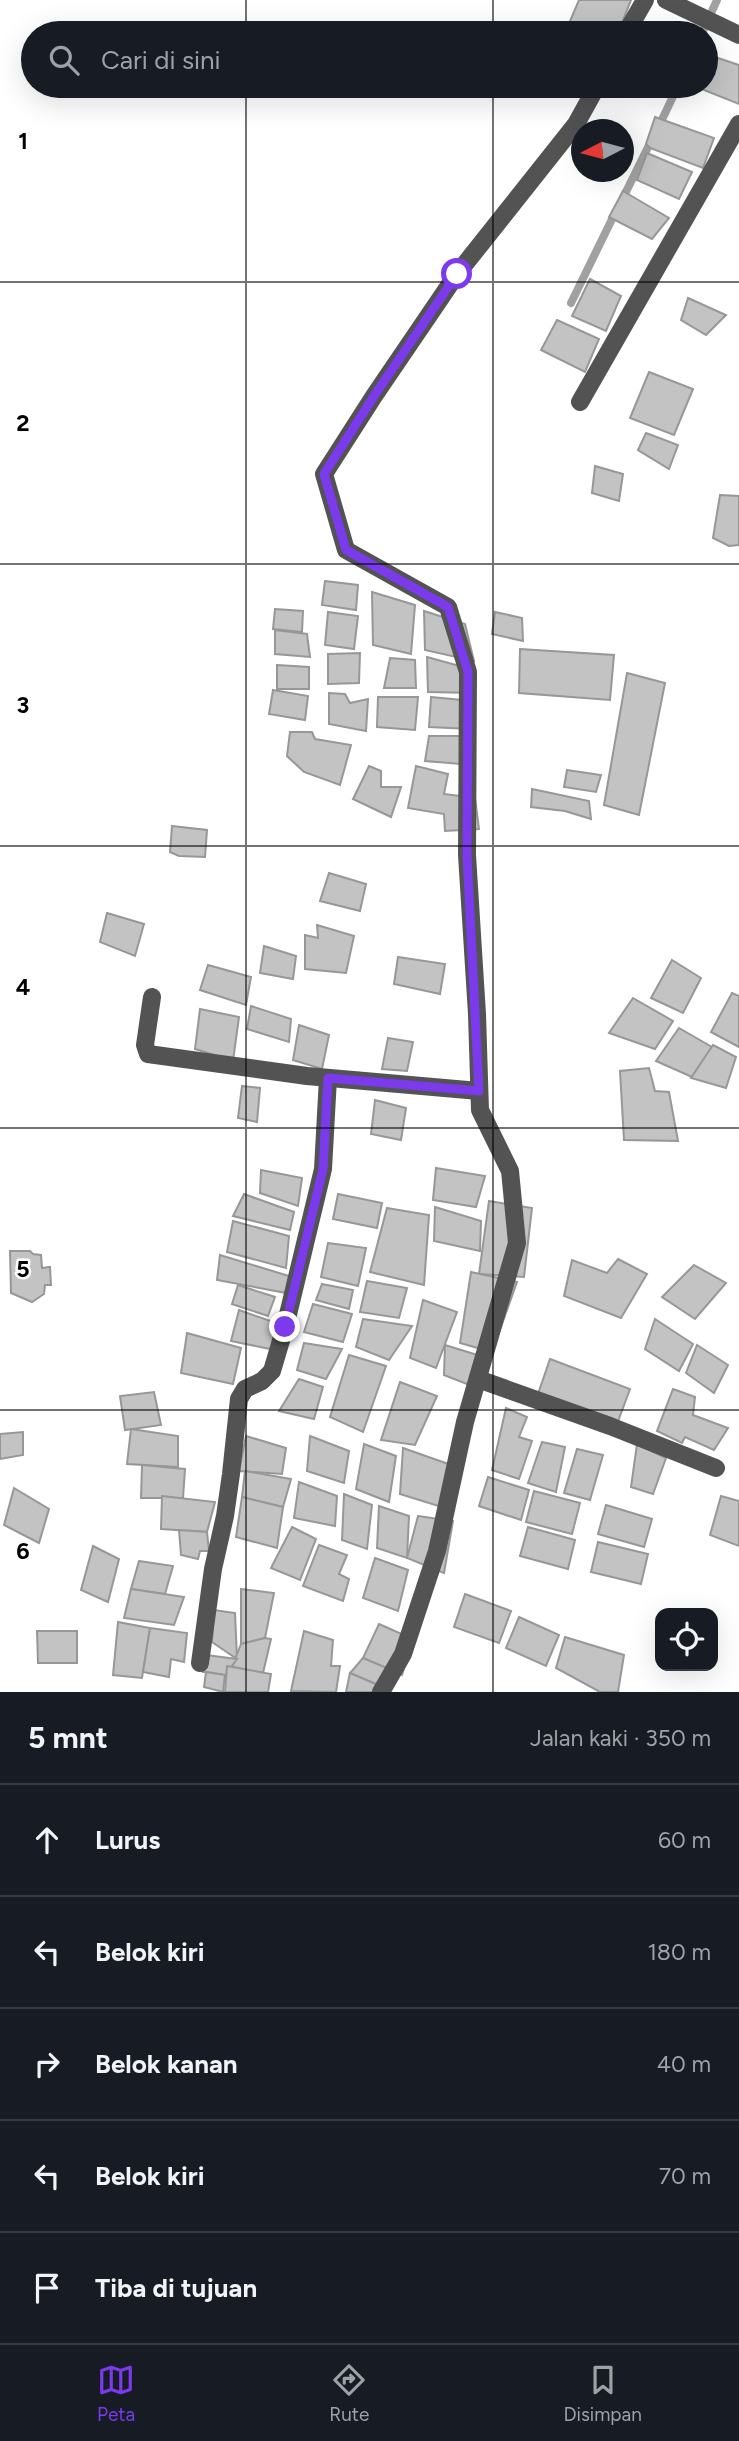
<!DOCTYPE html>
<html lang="id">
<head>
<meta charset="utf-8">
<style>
	:root { --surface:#171b24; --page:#20242c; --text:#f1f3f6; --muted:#9ea1a6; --line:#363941; --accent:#7c3aed }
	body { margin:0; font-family:Figtree,sans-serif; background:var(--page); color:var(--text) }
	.controls { position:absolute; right:21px; bottom:21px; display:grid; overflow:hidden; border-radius:14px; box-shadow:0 7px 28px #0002 }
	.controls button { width:63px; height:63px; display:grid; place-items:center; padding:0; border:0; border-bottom:2px solid var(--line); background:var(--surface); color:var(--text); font:35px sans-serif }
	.compass { position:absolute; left:571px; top:119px; width:63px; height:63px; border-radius:50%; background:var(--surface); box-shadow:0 7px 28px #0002; rotate:264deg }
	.stop { position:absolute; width:21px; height:21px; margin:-16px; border:5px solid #7c3aed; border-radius:50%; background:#fff }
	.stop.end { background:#7c3aed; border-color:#fff; box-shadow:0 2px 7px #0008 }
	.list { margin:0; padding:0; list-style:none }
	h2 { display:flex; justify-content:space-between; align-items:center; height:91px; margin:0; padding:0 28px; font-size:30px }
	h2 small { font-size:23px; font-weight:400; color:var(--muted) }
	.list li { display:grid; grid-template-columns:46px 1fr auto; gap:21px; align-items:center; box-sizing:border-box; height:112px; padding:0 28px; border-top:2px solid var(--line) }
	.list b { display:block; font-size:26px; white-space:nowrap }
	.list em { font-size:23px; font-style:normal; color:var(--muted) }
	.icon { flex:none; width:38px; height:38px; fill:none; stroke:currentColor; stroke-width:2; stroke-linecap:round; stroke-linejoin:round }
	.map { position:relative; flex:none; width:739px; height:1692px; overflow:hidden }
	.search { position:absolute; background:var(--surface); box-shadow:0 7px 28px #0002; left:21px; right:21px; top:21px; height:77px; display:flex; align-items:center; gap:18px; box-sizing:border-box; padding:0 24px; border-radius:38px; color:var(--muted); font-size:26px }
	.sheet { height:651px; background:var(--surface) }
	nav { display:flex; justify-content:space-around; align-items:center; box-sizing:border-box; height:98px; border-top:2px solid var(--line); background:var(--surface); font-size:19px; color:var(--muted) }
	nav a { display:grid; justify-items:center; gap:4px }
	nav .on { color:var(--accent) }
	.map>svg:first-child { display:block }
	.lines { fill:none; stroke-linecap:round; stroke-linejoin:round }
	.stream { stroke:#a1a1a1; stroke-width:8 }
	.building { fill:#c3c3c3; stroke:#979797; stroke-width:2 }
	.minor { stroke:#535353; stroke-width:18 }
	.route { stroke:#7c3aed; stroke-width:9 }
	.grid { fill:none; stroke:#000; stroke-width:2; stroke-opacity:0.55 }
	.grid-label { font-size:23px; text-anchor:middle; font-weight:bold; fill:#000; stroke:#fff; stroke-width:5; stroke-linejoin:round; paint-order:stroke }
</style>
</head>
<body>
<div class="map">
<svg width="739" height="1692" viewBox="0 0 739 1692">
	<rect width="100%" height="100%" fill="#fff"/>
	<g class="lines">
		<g class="stream">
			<polyline points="702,33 717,0"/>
			<polyline points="658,128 678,86"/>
			<polyline points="622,200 652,139"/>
			<polyline points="571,303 616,211"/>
		</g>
	</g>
	<g class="building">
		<polygon points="579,0 631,0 618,33 565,33"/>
		<polygon points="712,56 739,65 739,104 699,88 700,86 706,86 706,72"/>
		<polygon points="655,117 714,138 703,168 650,148 646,144"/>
		<polygon points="647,153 692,172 679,199 637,180"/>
		<polygon points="623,191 669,218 652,239 609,217"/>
		<polygon points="590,279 621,296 606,331 572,316"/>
		<polygon points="688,298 726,315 706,335 681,320"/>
		<polygon points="557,320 599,339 585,372 541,350"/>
		<polygon points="649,372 693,389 674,435 630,418"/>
		<polygon points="646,433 678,445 669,469 638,450"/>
		<polygon points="595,466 623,474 619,501 592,493"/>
		<polygon points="720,495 739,496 739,545 729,546 713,538"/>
		<polygon points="325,581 358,585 356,610 322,605"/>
		<polygon points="372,592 415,605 411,654 373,645"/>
		<polygon points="275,609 303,611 302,632 273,629"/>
		<polygon points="424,611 465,624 474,661 425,650"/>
		<polygon points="328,612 358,616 354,649 325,645"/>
		<polygon points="495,612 522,618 523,641 492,634"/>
		<polygon points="275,630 307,634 310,657 275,654"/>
		<polygon points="520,649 614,655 610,700 519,693"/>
		<polygon points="360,653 359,683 328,684 328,654"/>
		<polygon points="427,657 474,670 474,693 428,692"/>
		<polygon points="390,658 415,660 416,688 384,688"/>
		<polygon points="277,665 309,667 309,689 277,689"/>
		<polygon points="627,673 665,683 639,815 604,805"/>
		<polygon points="273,690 308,696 305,720 269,714"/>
		<polygon points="329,693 345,694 350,703 368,699 366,731 329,724"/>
		<polygon points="378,697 418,697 415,730 377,727"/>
		<polygon points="431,697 473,701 470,729 429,727"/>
		<polygon points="290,732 312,732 315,739 351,745 340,785 304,772 287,756"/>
		<polygon points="429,736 470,736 472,765 425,761"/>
		<polygon points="369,766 381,771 381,787 401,787 391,817 353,799"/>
		<polygon points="416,766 448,774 444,794 475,798 479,829 445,831 444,814 408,808"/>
		<polygon points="567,770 601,775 596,792 564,787"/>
		<polygon points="532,789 589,801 591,819 565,811 531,807"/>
		<polygon points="172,826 207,830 205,857 179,856 170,852"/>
		<polygon points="329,873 366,884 360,911 320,901"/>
		<polygon points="107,913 144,924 135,956 100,942"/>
		<polygon points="317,925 354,936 346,973 305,969 305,935 318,938"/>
		<polygon points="264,946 296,956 293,979 260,973"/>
		<polygon points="398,957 445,964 440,994 394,984"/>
		<polygon points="672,960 701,978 683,1013 651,998"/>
		<polygon points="208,965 251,977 246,1005 200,990"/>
		<polygon points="732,993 739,996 739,1047 711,1032"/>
		<polygon points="633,998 673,1021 655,1049 609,1033"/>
		<polygon points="251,1006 291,1019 289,1042 247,1029"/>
		<polygon points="200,1009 239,1017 233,1061 195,1049"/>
		<polygon points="299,1025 329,1035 322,1069 293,1060"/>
		<polygon points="679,1028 712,1047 692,1077 656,1061"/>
		<polygon points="388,1038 413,1042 407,1071 382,1069"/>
		<polygon points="713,1045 736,1057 726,1088 691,1078"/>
		<polygon points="649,1068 655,1091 669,1092 678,1141 624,1140 620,1071"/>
		<polygon points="242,1086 260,1088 257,1122 238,1118"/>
		<polygon points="375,1100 406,1108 401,1140 371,1134"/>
		<polygon points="436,1168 485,1176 476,1207 433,1200"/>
		<polygon points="261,1170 302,1178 298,1206 260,1193"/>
		<polygon points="244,1194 294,1212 290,1230 233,1216"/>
		<polygon points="338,1194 382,1203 377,1228 333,1219"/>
		<polygon points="489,1201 532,1208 524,1277 479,1274"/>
		<polygon points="435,1207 481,1221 480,1251 434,1241"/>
		<polygon points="387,1208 429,1215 424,1285 370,1272"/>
		<polygon points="233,1221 289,1236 286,1268 227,1252"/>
		<polygon points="328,1243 366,1248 358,1286 321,1277"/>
		<polygon points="10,1251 30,1251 33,1254 41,1255 42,1268 50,1267 51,1285 45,1285 44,1294 32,1302 11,1293"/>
		<polygon points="220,1255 289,1276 286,1293 217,1280"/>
		<polygon points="618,1259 647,1274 621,1318 564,1296 572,1260 607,1273"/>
		<polygon points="694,1265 726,1283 695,1319 662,1297"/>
		<polygon points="471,1272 517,1282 492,1352 460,1343"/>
		<polygon points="367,1281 407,1288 399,1318 360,1312"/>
		<polygon points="322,1284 353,1290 349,1309 316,1300"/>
		<polygon points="238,1285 275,1297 268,1316 232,1304"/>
		<polygon points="423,1300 457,1312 436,1368 410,1358"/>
		<polygon points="313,1304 352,1314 343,1342 304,1332"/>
		<polygon points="239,1310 279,1324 275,1350 231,1341"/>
		<polygon points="363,1319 412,1326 389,1360 356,1347"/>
		<polygon points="655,1319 693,1344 679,1371 645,1349"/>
		<polygon points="187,1333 241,1348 233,1384 181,1373"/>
		<polygon points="304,1343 342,1349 326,1379 297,1370"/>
		<polygon points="445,1345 487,1358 477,1388 444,1375"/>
		<polygon points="697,1345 728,1365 714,1393 686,1373"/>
		<polygon points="349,1355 386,1366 363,1432 330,1417"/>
		<polygon points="550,1359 630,1389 617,1424 538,1394"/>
		<polygon points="299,1379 323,1387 314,1419 279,1411"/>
		<polygon points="400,1382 437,1396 415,1445 381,1440"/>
		<polygon points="673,1389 695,1397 693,1415 728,1428 714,1450 685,1437 682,1443 657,1431"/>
		<polygon points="154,1392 161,1425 125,1430 120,1396"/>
		<polygon points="506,1408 527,1417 519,1437 532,1441 519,1479 492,1470"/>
		<polygon points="131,1429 178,1436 178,1467 127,1464"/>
		<polygon points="23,1432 23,1455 0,1459 0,1434"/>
		<polygon points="246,1436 286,1448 282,1474 239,1471"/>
		<polygon points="310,1436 349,1451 344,1483 307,1471"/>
		<polygon points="542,1442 565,1447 556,1492 528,1483"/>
		<polygon points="364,1444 396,1456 389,1502 356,1489"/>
		<polygon points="637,1444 666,1458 653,1494 631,1487"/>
		<polygon points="403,1448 454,1466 448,1509 400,1494"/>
		<polygon points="577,1449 603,1455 590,1500 564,1493"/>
		<polygon points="142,1465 185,1469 183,1498 141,1498"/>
		<polygon points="245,1471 291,1479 283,1507 242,1497"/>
		<polygon points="488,1477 529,1490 521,1520 479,1506"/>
		<polygon points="299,1482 337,1496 335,1526 294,1518"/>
		<polygon points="14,1488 49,1509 39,1543 4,1525"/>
		<polygon points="534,1491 580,1503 572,1534 526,1522"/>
		<polygon points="344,1494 372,1505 367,1549 342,1540"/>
		<polygon points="162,1496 215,1502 207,1532 161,1529"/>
		<polygon points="721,1496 739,1501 739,1546 710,1535"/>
		<polygon points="242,1497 283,1507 277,1548 236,1537"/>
		<polygon points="606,1505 652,1519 644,1547 598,1534"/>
		<polygon points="379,1506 409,1516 407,1558 377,1548"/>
		<polygon points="418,1516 453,1521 444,1573 407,1558"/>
		<polygon points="292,1527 316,1539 300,1580 271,1568"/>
		<polygon points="528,1527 575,1540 568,1569 520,1556"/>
		<polygon points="179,1530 207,1532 209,1551 200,1551 198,1559 181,1555"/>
		<polygon points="598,1542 648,1554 641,1584 591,1572"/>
		<polygon points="319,1545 347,1555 339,1574 349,1579 343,1601 303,1586"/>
		<polygon points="93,1546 119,1559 108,1602 81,1590"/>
		<polygon points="375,1558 408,1570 398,1611 363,1598"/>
		<polygon points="139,1561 173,1566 165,1594 131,1589"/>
		<polygon points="131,1589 184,1597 174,1625 124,1618"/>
		<polygon points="241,1589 274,1593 265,1638 241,1644"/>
		<polygon points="465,1594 511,1611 499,1643 454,1627"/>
		<polygon points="214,1610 235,1613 237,1659 212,1642"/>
		<polygon points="519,1617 559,1635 546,1666 506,1648"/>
		<polygon points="118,1622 150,1628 142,1678 113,1675"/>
		<polygon points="379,1624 413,1639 402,1675 363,1658"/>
		<polygon points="150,1628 187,1633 184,1662 171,1659 169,1677 143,1672"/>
		<polygon points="37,1631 77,1631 77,1663 38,1663"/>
		<polygon points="304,1631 333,1640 331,1666 340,1666 336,1692 291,1691"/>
		<polygon points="565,1637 624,1655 618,1692 600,1692 556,1668"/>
		<polygon points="265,1638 271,1639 263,1673 232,1667 241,1644"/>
		<polygon points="206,1655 237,1659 225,1675 206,1672 203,1672"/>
		<polygon points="363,1658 389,1669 378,1685 350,1673"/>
		<polygon points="227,1666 271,1674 268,1692 225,1692"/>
		<polygon points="206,1672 225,1675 223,1692 204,1687"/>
		<polygon points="350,1673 378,1685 377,1692 346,1692"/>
	</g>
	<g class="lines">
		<g class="minor">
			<polyline points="666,0 739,35"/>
			<polyline points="626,33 645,0"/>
			<polyline points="580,402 739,124"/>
			<polyline points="152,997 145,1045 148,1054 307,1076 479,1091"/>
			<polyline points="478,1379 610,1426 716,1468"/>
			<polyline points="200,1663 213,1569 225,1516 231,1474 239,1399 245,1389 262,1381 272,1371 285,1327 323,1169 328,1078"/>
			<polyline points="381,1692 403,1654 437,1551 465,1422 517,1243 510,1171 480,1110 477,1014 467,855 468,672 448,607 346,550 324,474 374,396 457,274 576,124 597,86"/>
		</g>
	</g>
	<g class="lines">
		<polyline class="route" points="285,1327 323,1169 328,1078 479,1091 467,855 468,672 448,607 346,550 324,474 374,396 457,274"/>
	</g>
	<path class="grid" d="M246,0V33M493,0V33M246,86V1692M493,86V1692M0,282H739M0,564H739M0,846H739M0,1128H739M0,1410H739"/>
	<g class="grid-label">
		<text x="23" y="149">1</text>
		<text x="23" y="431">2</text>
		<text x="23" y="713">3</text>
		<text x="23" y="995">4</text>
		<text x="23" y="1277">5</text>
		<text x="23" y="1559">6</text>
	</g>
</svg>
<div class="controls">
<button><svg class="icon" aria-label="locate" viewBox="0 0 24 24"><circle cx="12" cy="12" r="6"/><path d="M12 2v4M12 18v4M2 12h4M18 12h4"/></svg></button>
</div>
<svg class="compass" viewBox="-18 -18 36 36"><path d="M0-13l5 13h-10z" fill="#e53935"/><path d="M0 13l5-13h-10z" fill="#9ea1a6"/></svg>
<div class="stop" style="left:457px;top:274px"></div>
<div class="stop end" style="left:285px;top:1327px"></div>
<div class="search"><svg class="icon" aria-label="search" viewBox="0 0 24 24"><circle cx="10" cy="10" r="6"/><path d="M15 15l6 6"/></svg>Cari di sini</div>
</div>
<section class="sheet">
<h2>5 mnt<small>Jalan kaki · 350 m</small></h2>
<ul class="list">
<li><svg class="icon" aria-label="ahead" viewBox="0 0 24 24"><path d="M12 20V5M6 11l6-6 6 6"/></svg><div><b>Lurus</b></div><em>60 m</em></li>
<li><svg class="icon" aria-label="left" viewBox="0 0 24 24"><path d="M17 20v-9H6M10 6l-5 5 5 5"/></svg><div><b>Belok kiri</b></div><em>180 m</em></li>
<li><svg class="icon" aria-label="right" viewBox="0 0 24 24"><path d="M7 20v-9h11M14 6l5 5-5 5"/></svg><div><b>Belok kanan</b></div><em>40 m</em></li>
<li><svg class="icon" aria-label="left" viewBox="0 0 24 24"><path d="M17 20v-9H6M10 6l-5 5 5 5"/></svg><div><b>Belok kiri</b></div><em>70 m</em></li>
<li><svg class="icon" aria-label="arrive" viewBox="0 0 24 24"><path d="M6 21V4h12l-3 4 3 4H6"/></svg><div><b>Tiba di tujuan</b></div></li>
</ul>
</section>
<nav>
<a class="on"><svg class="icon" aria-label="map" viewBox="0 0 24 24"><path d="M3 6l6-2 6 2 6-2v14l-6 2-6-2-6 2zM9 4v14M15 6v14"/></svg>Peta</a>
<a><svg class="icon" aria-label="directions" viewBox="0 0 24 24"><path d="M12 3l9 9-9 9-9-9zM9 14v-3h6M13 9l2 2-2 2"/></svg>Rute</a>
<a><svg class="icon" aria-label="saved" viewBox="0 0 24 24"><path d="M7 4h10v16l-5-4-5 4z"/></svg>Disimpan</a>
</nav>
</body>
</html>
